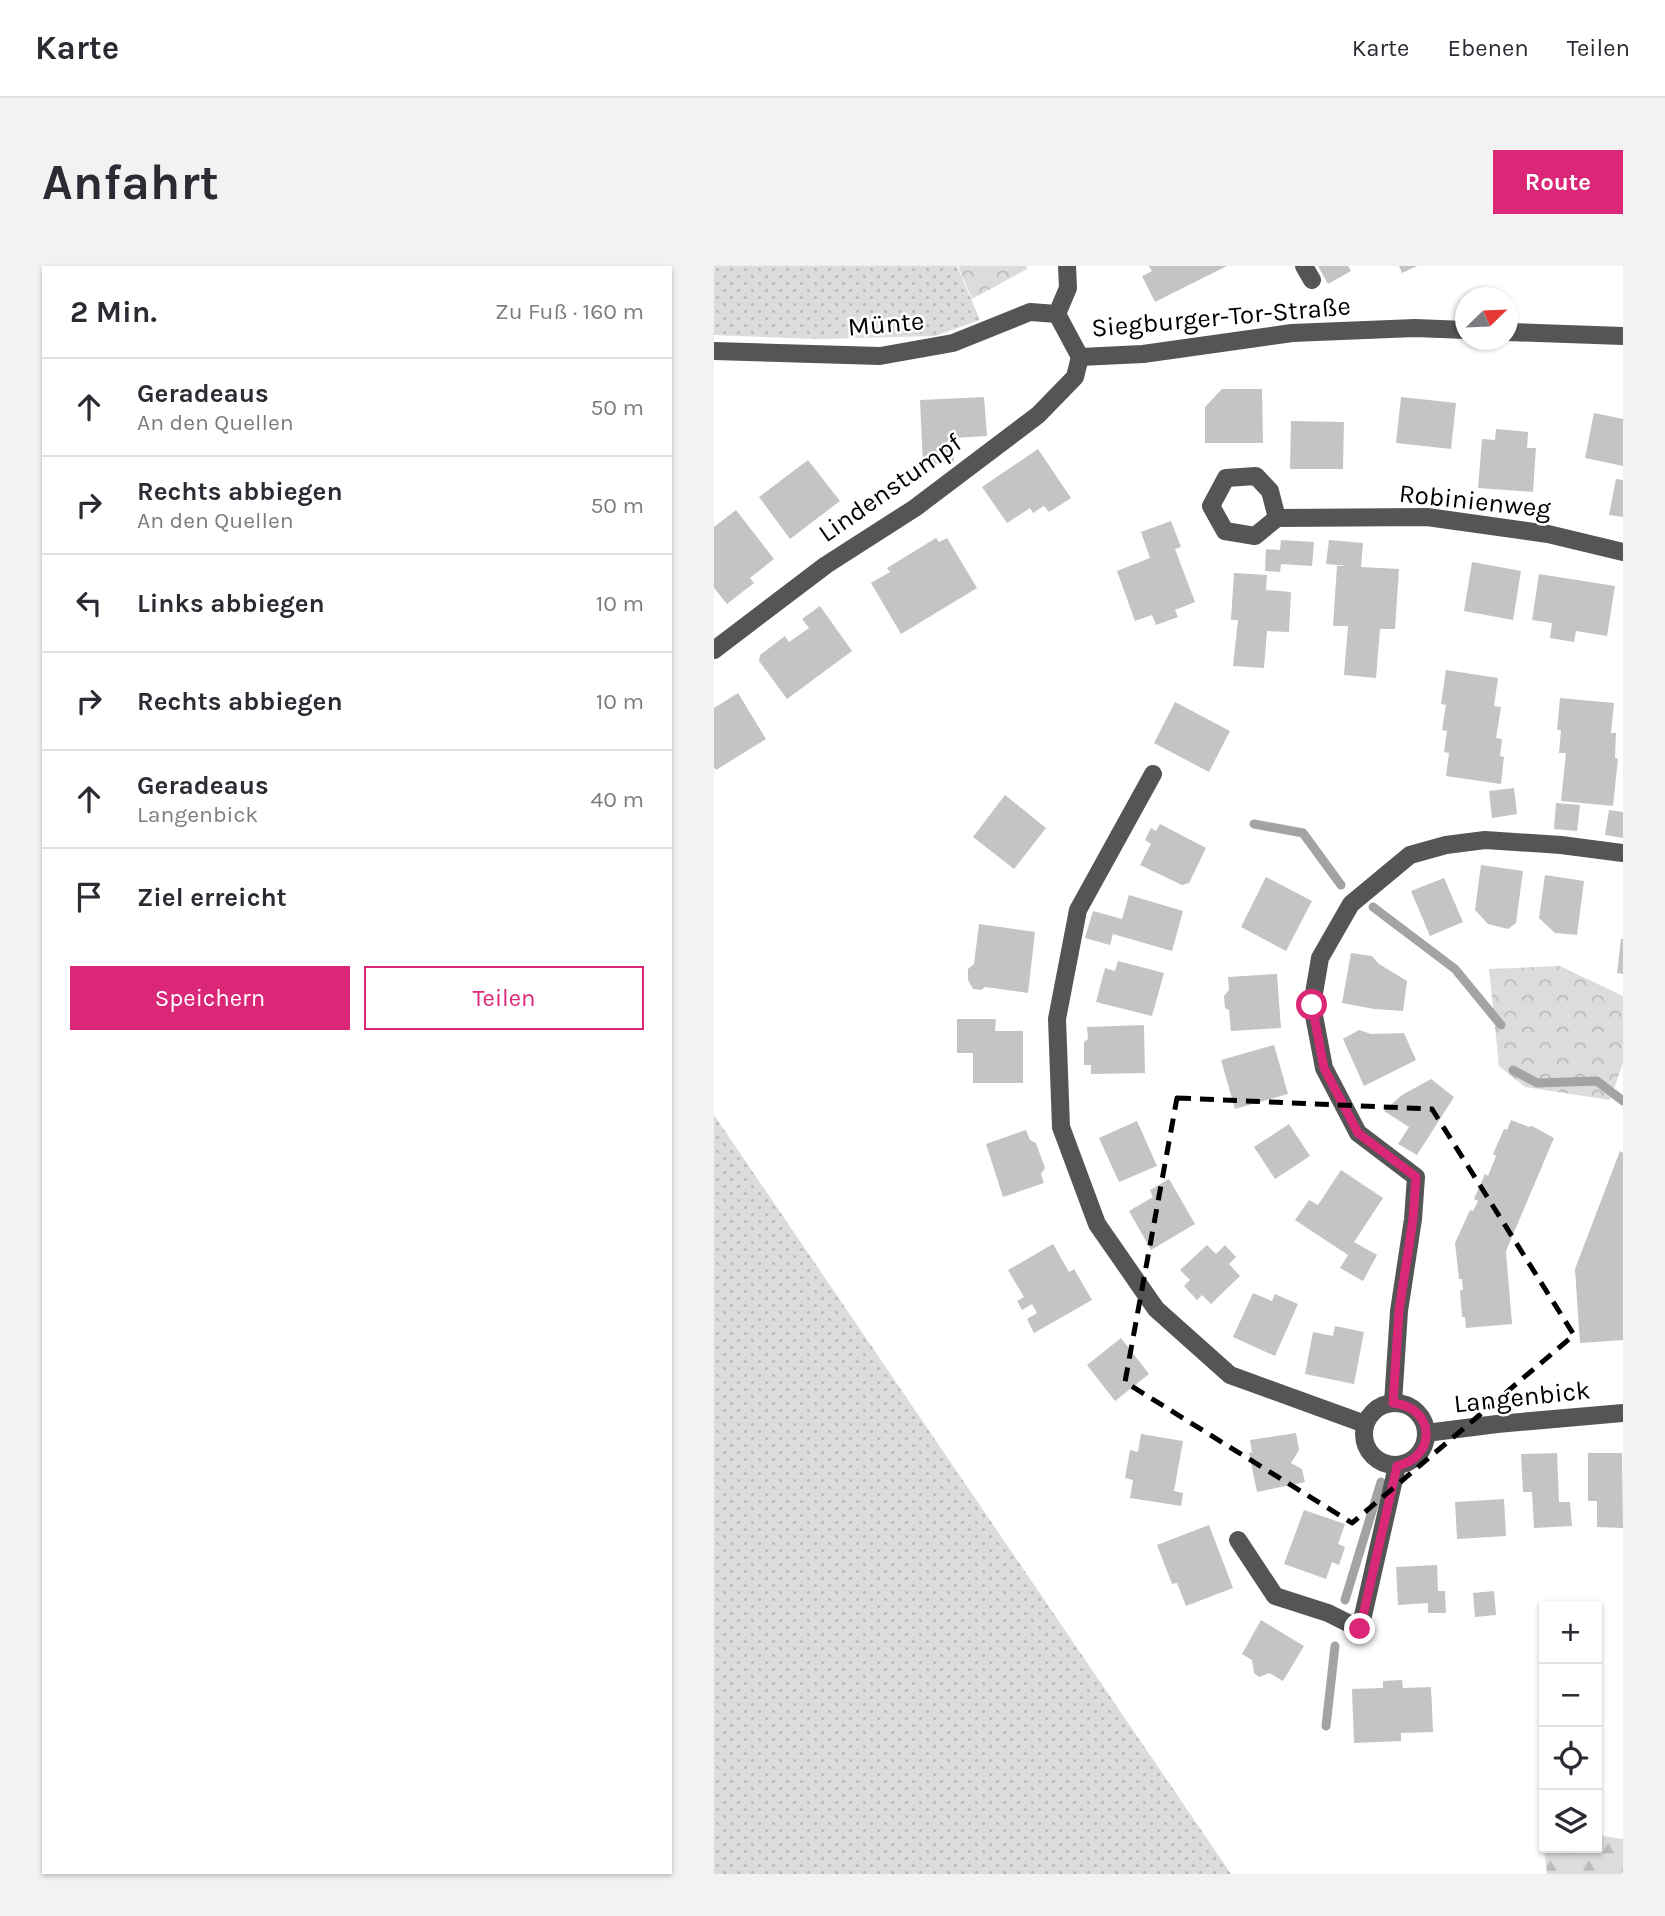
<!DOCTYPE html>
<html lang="de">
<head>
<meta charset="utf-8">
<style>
	:root { --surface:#fff; --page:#f2f2f3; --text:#2b2b33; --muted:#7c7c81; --line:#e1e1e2; --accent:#db2777 }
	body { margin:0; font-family:Karla,sans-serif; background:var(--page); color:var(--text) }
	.controls { position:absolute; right:21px; bottom:21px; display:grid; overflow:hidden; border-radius:0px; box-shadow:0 2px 5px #0004 }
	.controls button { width:63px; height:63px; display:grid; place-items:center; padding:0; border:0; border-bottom:2px solid var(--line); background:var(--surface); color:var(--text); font:35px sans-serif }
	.compass { position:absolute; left:741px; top:21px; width:63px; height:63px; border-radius:50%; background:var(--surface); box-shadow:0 2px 5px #0004; rotate:67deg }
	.stop { position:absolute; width:21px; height:21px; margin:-16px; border:5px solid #db2777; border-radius:50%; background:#fff }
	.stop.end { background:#db2777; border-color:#fff; box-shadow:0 2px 7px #0008 }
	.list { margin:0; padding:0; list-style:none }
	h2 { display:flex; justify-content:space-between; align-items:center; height:91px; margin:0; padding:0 28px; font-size:30px }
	h2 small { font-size:23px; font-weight:400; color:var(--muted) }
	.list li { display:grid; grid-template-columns:46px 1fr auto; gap:21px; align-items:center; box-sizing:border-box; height:98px; padding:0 28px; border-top:2px solid var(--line) }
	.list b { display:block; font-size:26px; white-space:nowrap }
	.list p { margin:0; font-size:23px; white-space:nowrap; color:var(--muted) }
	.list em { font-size:23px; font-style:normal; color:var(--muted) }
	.actions { display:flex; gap:14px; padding:21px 28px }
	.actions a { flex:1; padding:16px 0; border:2px solid var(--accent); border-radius:0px; text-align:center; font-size:24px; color:var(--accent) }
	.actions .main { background:var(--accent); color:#fff }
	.icon { flex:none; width:38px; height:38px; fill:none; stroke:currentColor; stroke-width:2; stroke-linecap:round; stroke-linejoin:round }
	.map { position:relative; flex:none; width:909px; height:1608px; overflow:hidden; border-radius:0px }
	header { display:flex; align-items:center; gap:42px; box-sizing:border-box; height:98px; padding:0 35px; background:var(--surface); border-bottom:2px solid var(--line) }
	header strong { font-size:33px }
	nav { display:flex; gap:38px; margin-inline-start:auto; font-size:24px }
	.intro { display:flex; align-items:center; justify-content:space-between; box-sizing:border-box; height:168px; padding:0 42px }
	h1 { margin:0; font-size:49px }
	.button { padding:18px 32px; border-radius:0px; background:var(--accent); color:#fff; font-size:24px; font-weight:700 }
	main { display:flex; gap:42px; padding:0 42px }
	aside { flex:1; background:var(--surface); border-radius:0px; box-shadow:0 2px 5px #0004 }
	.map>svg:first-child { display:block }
	.grass { fill:url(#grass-dots) }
	.forest { fill:url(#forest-firs) }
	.park { fill:url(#park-crowns) }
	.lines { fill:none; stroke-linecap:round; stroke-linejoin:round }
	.stream { stroke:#a3a3a3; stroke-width:9 }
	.building { fill:#c4c4c4 }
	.minor { stroke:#555; stroke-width:18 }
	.route { stroke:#db2777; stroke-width:9 }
	.marked { fill:none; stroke:#000; stroke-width:5; stroke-dasharray:14 9; stroke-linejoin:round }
	.labels { text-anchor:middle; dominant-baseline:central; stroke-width:5; stroke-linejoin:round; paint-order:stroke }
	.street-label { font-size:26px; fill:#000; stroke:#fff }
</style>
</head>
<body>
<header>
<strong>Karte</strong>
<nav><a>Karte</a><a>Ebenen</a><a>Teilen</a></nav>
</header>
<div class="intro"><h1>Anfahrt</h1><a class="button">Route</a></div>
<main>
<aside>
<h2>2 Min.<small>Zu Fuß · 160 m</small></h2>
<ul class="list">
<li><svg class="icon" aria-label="ahead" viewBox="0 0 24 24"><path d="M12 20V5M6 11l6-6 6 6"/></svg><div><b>Geradeaus</b><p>An den Quellen</p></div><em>50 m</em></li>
<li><svg class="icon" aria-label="right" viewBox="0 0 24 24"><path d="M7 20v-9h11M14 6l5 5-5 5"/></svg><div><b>Rechts abbiegen</b><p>An den Quellen</p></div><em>50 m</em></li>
<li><svg class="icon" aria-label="left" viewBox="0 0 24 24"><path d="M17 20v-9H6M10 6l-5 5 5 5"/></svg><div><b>Links abbiegen</b></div><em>10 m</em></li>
<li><svg class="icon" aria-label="right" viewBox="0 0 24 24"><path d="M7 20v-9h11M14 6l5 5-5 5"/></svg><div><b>Rechts abbiegen</b></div><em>10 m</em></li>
<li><svg class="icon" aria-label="ahead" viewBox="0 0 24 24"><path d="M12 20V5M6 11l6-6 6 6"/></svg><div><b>Geradeaus</b><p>Langenbick</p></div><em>40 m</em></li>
<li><svg class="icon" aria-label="arrive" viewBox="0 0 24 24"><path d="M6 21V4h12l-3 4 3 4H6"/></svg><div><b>Ziel erreicht</b></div></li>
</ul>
<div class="actions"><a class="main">Speichern</a><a>Teilen</a></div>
</aside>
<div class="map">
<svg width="909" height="1608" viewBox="0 0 909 1608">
	<defs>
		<pattern id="grass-dots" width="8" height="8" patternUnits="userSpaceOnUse" patternTransform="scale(1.75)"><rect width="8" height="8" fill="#dcdcdc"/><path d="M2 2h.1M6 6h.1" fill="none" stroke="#bbb" stroke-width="1.8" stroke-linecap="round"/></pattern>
		<pattern id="forest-firs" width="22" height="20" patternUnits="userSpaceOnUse" patternTransform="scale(1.75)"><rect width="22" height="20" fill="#dcdcdc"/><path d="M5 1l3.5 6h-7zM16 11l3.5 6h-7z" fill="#bbb"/></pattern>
		<pattern id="park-crowns" width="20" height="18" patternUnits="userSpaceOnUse" patternTransform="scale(1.75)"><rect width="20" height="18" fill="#dcdcdc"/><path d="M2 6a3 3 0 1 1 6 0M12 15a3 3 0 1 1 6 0" fill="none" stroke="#bbb"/></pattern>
	</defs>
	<rect width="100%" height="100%" fill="#fff"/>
	<g class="grass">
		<polygon points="0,0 243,0 266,54 221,70 102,73 0,69"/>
		<polygon points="0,849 517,1608 0,1608"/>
	</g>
	<polygon class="forest" points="827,1559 830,1560 830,1582 883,1582 883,1569 909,1573 909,1608 833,1608"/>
	<g class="park">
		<polygon points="244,0 312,0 313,3 258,33"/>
		<polygon points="846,700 909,730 909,797 896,834 811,821 785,800 775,703"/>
	</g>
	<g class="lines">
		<g class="stream">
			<polyline points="540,558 589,567 627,619"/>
			<polyline points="659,641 741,703 787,759"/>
			<polyline points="799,804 823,817 883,815 909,835"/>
			<polyline points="631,1334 667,1216"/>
			<polyline points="612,1460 621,1380"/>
		</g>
	</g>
	<g class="building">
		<polygon points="435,0 513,0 441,36 428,10 438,5"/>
		<polygon points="604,0 634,0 637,5 614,18"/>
		<polygon points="685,0 703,0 688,7"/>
		<polygon points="508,123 548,123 549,177 491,177 491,141"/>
		<polygon points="270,131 273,170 239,172 240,197 209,198 206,134"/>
		<polygon points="687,131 742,137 737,183 682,177"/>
		<polygon points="880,147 909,153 909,200 871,192"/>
		<polygon points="577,155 630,156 629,203 576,203"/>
		<polygon points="782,163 814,166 813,182 822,182 819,226 764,222 768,173 781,174"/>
		<polygon points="324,183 357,232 335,246 330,240 319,247 316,242 293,257 268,221"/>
		<polygon points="94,194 126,235 76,273 45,231"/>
		<polygon points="902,213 909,214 909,251 895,249"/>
		<polygon points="22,244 60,293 36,312 40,317 13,338 0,322 0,261"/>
		<polygon points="457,255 467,281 461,283 481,336 461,344 464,351 442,359 438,349 421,355 403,305 436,292 427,266"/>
		<polygon points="222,272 225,276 233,272 263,322 187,368 157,317 176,306 173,302"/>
		<polygon points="567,274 600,276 598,300 567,298 566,306 551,305 552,283 566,284"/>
		<polygon points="615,274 649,277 647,301 685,303 681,363 666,363 662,412 630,409 634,360 619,360 623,300 634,300 612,298"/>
		<polygon points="758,296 807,305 799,354 750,345"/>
		<polygon points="520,307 553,309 552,324 577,326 575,366 553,365 550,402 519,400 524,354 517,354"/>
		<polygon points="825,308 901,320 893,370 862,365 860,376 836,372 838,357 818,354"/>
		<polygon points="106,340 138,385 73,433 45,395 46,389 71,370 75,376 95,362 88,353"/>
		<polygon points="732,404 784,412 780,440 787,441 782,472 788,473 786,490 790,491 787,518 732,510 735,487 730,486 733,465 728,464 732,439 727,438"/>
		<polygon points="24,427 52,473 2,504 0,501 0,442"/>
		<polygon points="846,432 900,437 897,467 902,467 901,492 904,493 899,540 847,535 852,487 845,487 847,464 843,464"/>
		<polygon points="461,436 516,465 495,506 440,477"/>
		<polygon points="800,522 803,548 778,552 775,525"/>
		<polygon points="291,529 332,562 300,603 259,571"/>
		<polygon points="842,537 866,539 863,565 840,563"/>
		<polygon points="895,544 909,546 909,572 891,569"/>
		<polygon points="446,558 492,582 475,617 468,619 426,599 437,578 431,574 437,562 442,565"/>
		<polygon points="767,599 809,605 802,657 794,663 774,658 761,644"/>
		<polygon points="831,609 870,615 863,669 841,667 825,652"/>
		<polygon points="552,611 598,635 572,685 527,661"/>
		<polygon points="730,612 749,656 716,670 697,625"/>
		<polygon points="415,629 469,645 458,685 399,668 396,679 371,672 379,645 408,653"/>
		<polygon points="265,658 321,666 314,727 271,721 267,724 259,723 254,714 254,703 260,698"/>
		<polygon points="907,673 909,673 909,708 903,707"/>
		<polygon points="637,687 658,690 665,698 693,715 689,745 660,743 628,737"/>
		<polygon points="404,695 450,707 438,750 382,736 391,702 401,705"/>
		<polygon points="563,708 567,762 517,765 515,744 511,742 510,730 515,724 514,711"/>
		<polygon points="243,753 282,753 281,765 309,765 309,817 259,817 259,787 243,787"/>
		<polygon points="430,759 431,807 377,808 377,799 370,799 370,776 374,773 373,761"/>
		<polygon points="645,764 657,768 690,767 702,794 650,820 629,773"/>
		<polygon points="560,779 574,828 521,843 507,794"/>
		<polygon points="717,813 740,831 703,889 684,878 695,861 670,845 688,829"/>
		<polygon points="797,854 815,861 818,860 840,872 792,985 798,1058 752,1062 751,1051 748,1051 746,1024 749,1024 748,1013 745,1013 741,977 756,944 759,945 764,935 760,933 771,908 774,910 782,890 779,888 790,863 793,864"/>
		<polygon points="423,855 443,900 405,916 385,872"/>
		<polygon points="575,858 596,890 561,913 540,881"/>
		<polygon points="312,864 316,874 322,877 331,902 327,908 330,917 289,931 272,878"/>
		<polygon points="906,885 909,887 909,1074 866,1077 861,1003"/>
		<polygon points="627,904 669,932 640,976 663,989 649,1015 626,1002 634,989 581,954 595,934 604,939"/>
		<polygon points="455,913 481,958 437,984 415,945 439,931 436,924"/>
		<polygon points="339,978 355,1006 360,1003 378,1034 320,1067 313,1053 323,1047 318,1038 308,1044 303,1035 310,1031 294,1004"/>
		<polygon points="493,979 502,988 511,979 522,991 515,998 526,1010 497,1038 488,1029 483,1034 470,1020 476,1014 466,1004"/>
		<polygon points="539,1027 558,1035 561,1028 584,1038 561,1090 519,1071"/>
		<polygon points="621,1060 650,1066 640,1118 591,1108 599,1066 619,1070"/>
		<polygon points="407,1072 435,1108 401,1135 373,1099"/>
		<polygon points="582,1167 585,1184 577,1197 588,1203 591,1216 543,1226 535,1187 538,1186 536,1174"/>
		<polygon points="427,1168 469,1175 460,1225 469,1227 467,1240 416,1232 419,1214 411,1212 416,1184 424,1186"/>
		<polygon points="843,1187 845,1236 856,1236 858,1260 820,1262 818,1226 809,1226 807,1188"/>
		<polygon points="874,1187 908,1187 909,1262 883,1261 883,1235 874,1235"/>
		<polygon points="790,1233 792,1270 743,1273 741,1236"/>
		<polygon points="590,1244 631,1258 624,1278 631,1281 625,1299 618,1296 612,1313 570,1298"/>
		<polygon points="495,1259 519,1322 472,1340 463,1317 458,1318 443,1279"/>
		<polygon points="723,1299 724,1325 731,1325 732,1347 714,1347 714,1337 684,1339 682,1301"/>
		<polygon points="780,1325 782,1349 761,1351 759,1327"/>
		<polygon points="547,1354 590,1380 569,1415 555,1407 545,1411 540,1407 538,1394 528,1388"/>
		<polygon points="688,1414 689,1422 717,1421 719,1466 687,1467 687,1475 640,1477 638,1423 669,1422 669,1415"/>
	</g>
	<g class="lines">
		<g class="minor">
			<polyline points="590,0 598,14"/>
			<polyline points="343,48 354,22 353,0"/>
			<polyline points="343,48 366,91"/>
			<polyline points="794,66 909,70"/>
			<polyline points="0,85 166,90 239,77 316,46 343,48"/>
			<polyline points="366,91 429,88 578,67 701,62 752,64"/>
			<polyline points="563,252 556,225 542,210 512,212 497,240 511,265 541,270 563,252 713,251 834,268 909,286"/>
			<polyline points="0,384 112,299 201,242 324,149 361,111 366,91"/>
			<polyline points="439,508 364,644 343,753 347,861 383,958 442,1043 516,1109 651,1158"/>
			<circle cx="681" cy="1168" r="31"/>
			<polyline points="679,1137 685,1045 699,953 702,911 644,867 610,802 598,739 606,692 637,638 696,589 732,579 771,574 847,579 909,587"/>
			<polyline points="712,1167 783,1158 909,1147"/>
			<polyline points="524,1274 561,1330 614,1347 646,1363 683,1200"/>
		</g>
	</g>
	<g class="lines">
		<path class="route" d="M598,739L610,802L644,867L702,911L699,953L685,1045L679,1137C721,1141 724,1191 683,1200L646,1363"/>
	</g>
	<path class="marked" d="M463,832L718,843L860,1069L638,1257L411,1116Z"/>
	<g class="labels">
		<g class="street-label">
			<text transform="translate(507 51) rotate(-5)">Siegburger-Tor-Straße</text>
			<text transform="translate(172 58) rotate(-5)">Münte</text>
			<text transform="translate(176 222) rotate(-35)">Lindenstumpf</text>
			<text transform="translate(761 235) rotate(6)">Robinienweg</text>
			<text transform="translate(808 1131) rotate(-6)">Langenbick</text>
		</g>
	</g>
</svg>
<div class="controls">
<button>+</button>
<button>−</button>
<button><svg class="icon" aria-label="locate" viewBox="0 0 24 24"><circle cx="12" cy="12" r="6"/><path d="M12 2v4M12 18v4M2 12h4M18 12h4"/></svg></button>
<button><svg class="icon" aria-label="layers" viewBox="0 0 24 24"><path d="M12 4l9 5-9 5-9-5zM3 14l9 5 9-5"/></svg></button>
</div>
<svg class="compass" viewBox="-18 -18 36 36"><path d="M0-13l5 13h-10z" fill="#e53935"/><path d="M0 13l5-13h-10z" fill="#7c7c81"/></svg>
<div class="stop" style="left:598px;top:739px"></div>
<div class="stop end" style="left:646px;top:1363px"></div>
</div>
</main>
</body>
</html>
